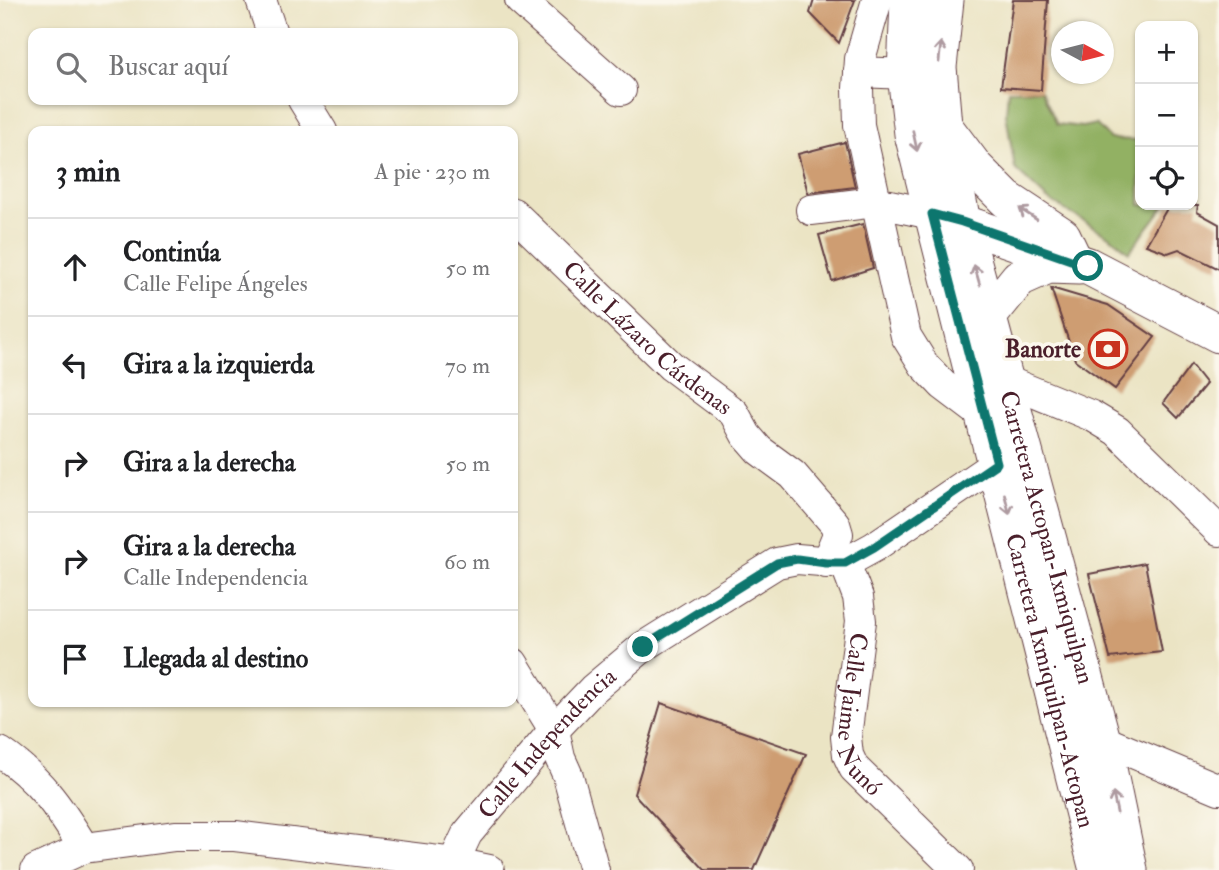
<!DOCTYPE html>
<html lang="es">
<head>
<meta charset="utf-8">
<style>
	:root { --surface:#fff; --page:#f6f6f6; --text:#202124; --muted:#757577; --line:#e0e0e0 }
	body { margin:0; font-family:"IM FELL Double Pica",serif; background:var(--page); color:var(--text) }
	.controls { position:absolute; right:21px; top:21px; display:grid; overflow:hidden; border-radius:14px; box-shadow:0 2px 5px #0004 }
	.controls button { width:63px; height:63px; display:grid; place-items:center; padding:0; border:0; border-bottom:2px solid var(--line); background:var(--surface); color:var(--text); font:35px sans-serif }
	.compass { position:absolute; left:1051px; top:21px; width:63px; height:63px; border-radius:50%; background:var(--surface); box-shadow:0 2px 5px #0004; rotate:97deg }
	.stop { position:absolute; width:21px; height:21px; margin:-16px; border:5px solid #0f766e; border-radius:50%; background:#fff }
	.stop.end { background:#0f766e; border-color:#fff; box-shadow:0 2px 7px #0008 }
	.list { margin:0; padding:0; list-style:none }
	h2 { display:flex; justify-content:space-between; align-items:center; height:91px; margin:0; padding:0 28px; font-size:30px }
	h2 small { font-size:23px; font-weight:400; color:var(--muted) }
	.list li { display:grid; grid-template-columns:46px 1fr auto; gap:21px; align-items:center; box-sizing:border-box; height:98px; padding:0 28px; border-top:2px solid var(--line) }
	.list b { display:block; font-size:26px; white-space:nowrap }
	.list p { margin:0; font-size:23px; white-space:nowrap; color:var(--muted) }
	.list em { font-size:23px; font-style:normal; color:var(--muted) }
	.icon { flex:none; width:38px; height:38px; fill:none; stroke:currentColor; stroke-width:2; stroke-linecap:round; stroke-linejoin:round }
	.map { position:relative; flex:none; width:1219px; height:870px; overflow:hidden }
	.search { position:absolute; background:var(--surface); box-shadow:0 2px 5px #0004; left:28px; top:28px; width:490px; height:77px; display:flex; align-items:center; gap:18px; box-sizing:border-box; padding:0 24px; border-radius:14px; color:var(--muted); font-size:26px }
	.panel { position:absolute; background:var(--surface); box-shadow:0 2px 5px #0004; left:28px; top:126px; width:490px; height:581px; border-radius:14px }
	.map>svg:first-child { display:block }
	.forest { fill:#92b164; stroke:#6e6848; stroke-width:2 }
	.building { fill:#ce9d72 }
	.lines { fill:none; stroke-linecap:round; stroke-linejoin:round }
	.minor-casing { stroke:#623d42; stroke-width:32 }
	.major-casing { stroke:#623d42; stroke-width:39 }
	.minor { stroke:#fff; stroke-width:30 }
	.major { stroke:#fff; stroke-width:37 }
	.oneway { stroke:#ae9aa0 }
	.route { stroke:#0f766e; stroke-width:9 }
	.labels { text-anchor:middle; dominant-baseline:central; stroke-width:7; stroke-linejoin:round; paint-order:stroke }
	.street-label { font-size:24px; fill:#4a1f2b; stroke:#fbf7ec }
	.poi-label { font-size:24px; font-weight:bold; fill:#4a1f2b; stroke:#fbf7ec; text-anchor:end }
</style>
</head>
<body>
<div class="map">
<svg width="1219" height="870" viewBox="0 0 1219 870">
	<rect width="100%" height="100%" fill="#fbf7ec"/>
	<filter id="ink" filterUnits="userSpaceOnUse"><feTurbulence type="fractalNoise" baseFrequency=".0143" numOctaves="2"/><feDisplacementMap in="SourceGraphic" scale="14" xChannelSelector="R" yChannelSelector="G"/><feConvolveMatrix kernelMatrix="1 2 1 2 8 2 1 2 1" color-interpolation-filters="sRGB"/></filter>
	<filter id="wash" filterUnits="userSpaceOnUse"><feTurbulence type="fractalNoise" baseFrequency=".00686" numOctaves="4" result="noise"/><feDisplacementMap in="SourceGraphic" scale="28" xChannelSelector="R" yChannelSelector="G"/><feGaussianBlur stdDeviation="1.57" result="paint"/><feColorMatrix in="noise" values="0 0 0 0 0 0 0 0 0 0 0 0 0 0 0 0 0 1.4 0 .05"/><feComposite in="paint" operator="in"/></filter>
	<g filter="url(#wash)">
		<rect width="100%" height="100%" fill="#ebe4c4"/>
		<polygon class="forest" points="1008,90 1041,90 1057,124 1082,127 1096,124 1110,139 1140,140 1140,205 1165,205 1129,252 1112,238 1047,199 1015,169 1006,114"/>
		<g id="blocks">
			<g class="building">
				<polygon points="814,0 855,0 839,43 810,13"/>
				<polygon points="1013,0 1048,0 1041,90 1001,87"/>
				<polygon points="845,142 855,187 808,193 798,154"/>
				<polygon points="1169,205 1198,205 1197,212 1219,224 1219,269 1179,249 1168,253 1146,245"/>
				<polygon points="863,224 873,268 832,281 819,235"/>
				<polygon points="1051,288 1108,305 1155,337 1115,389 1075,360"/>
				<polygon points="1191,365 1206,384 1178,418 1163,403"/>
				<polygon points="1145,563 1162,652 1110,658 1089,574"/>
				<polygon points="661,703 806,754 754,870 705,870 634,794"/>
			</g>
		</g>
	</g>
	<g filter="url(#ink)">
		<use href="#blocks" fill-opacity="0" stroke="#623d42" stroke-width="2"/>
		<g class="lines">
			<defs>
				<g id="minor">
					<polyline points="261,0 272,33"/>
					<polyline points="520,0 621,90"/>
					<polyline points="877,0 860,59 858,88 859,125 906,336 924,365 943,385 984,416"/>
					<polyline points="859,72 906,74"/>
					<polyline points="303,100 322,131"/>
					<polyline points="811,210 875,202 932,214"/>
					<path id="s1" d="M513,213L671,366L734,413L746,435L759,450L793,475L835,524L838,534L826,563"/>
					<polyline points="1004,380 1092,416 1117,431 1219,531"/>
					<path id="s2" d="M845,563L858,597L861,621L846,737L848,755L854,768L958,870"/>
					<polyline points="513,663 554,730 560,758 568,776 594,870"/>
					<polyline points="1102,740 1219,789"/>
					<path d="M0,752C40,779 59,807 84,848"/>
					<polyline points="36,870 84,848 175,836 235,836 455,863 489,870"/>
					<path id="s3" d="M450,870L467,834L554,730L593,689L643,647L777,563L797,559L845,563L874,547L997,463"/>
				</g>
				<g id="major">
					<path id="s4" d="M909,0L906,74L913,134L1098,870"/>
					<path id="s5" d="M945,0L938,67L943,125L962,222L1102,740L1129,870"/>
					<polyline points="947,131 975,168 1006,199 1062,236 1072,257"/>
					<polyline points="944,217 1088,266 1219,334"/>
					<polyline points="989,315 1019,278 1048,265 1079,266"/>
				</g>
			</defs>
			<use href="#minor" class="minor-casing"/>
			<use href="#major" class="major-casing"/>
			<use href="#minor" class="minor"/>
			<use href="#major" class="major"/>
		</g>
		<defs><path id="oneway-shaft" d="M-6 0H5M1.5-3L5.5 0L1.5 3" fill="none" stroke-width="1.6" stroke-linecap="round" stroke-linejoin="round" transform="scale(1.75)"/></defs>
		<g class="oneway">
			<use href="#oneway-shaft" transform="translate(940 52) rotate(-84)"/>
			<use href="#oneway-shaft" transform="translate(915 141) rotate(78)"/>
			<use href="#oneway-shaft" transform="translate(1028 214) rotate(-147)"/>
			<use href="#oneway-shaft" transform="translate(977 275) rotate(-106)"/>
			<use href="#oneway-shaft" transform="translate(1007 504) rotate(76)"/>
			<use href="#oneway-shaft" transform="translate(1115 803) rotate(-102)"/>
		</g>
	</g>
	<g class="lines" filter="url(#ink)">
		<polyline class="route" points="643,647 777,563 797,559 826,563 845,563 874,547 997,463 932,214 962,222 1088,266"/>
	</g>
	<defs>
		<symbol id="bank-ring" viewBox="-11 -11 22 22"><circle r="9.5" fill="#fbf7ec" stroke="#c8321e" stroke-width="1.5"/><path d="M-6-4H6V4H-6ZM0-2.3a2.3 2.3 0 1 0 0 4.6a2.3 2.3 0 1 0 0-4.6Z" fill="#c8321e"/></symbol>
	</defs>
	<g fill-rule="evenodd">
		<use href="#bank-ring" x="1086" y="327" width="44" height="44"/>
	</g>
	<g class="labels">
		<g class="street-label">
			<text stroke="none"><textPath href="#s1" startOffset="184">Calle Lázaro Cárdenas</textPath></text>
			<text stroke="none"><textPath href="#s5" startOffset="551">Carretera Actopan-Ixmiquilpan</textPath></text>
			<text stroke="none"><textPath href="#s4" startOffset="698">Carretera Ixmiquilpan-Actopan</textPath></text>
			<text stroke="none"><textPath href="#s2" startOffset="158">Calle Jaime Nunó</textPath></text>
			<text stroke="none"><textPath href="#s3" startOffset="161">Calle Independencia</textPath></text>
		</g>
		<g class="poi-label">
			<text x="1081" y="349">Banorte</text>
		</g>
	</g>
</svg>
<div class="controls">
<button>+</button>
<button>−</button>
<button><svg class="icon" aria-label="locate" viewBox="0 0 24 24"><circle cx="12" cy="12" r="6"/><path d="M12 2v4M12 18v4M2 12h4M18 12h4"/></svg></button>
</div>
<svg class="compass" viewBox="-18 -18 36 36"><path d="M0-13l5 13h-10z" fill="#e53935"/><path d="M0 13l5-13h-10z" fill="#757577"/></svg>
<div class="stop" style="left:1088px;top:266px"></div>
<div class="stop end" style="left:643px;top:647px"></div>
<div class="search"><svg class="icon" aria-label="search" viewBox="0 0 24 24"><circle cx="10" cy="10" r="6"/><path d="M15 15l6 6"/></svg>Buscar aquí</div>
<section class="panel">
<h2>3 min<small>A pie · 230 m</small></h2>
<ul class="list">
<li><svg class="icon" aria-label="ahead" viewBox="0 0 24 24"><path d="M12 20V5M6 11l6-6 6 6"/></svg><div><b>Continúa</b><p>Calle Felipe Ángeles</p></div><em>50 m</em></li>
<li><svg class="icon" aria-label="left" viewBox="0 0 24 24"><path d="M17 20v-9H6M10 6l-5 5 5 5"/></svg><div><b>Gira a la izquierda</b></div><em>70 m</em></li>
<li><svg class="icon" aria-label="right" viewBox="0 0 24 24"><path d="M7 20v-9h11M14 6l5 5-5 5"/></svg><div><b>Gira a la derecha</b></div><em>50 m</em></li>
<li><svg class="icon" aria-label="right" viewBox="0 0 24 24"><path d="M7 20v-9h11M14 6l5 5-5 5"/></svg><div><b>Gira a la derecha</b><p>Calle Independencia</p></div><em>60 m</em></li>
<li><svg class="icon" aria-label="arrive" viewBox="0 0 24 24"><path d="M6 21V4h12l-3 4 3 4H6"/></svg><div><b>Llegada al destino</b></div></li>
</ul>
</section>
</div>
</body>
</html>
